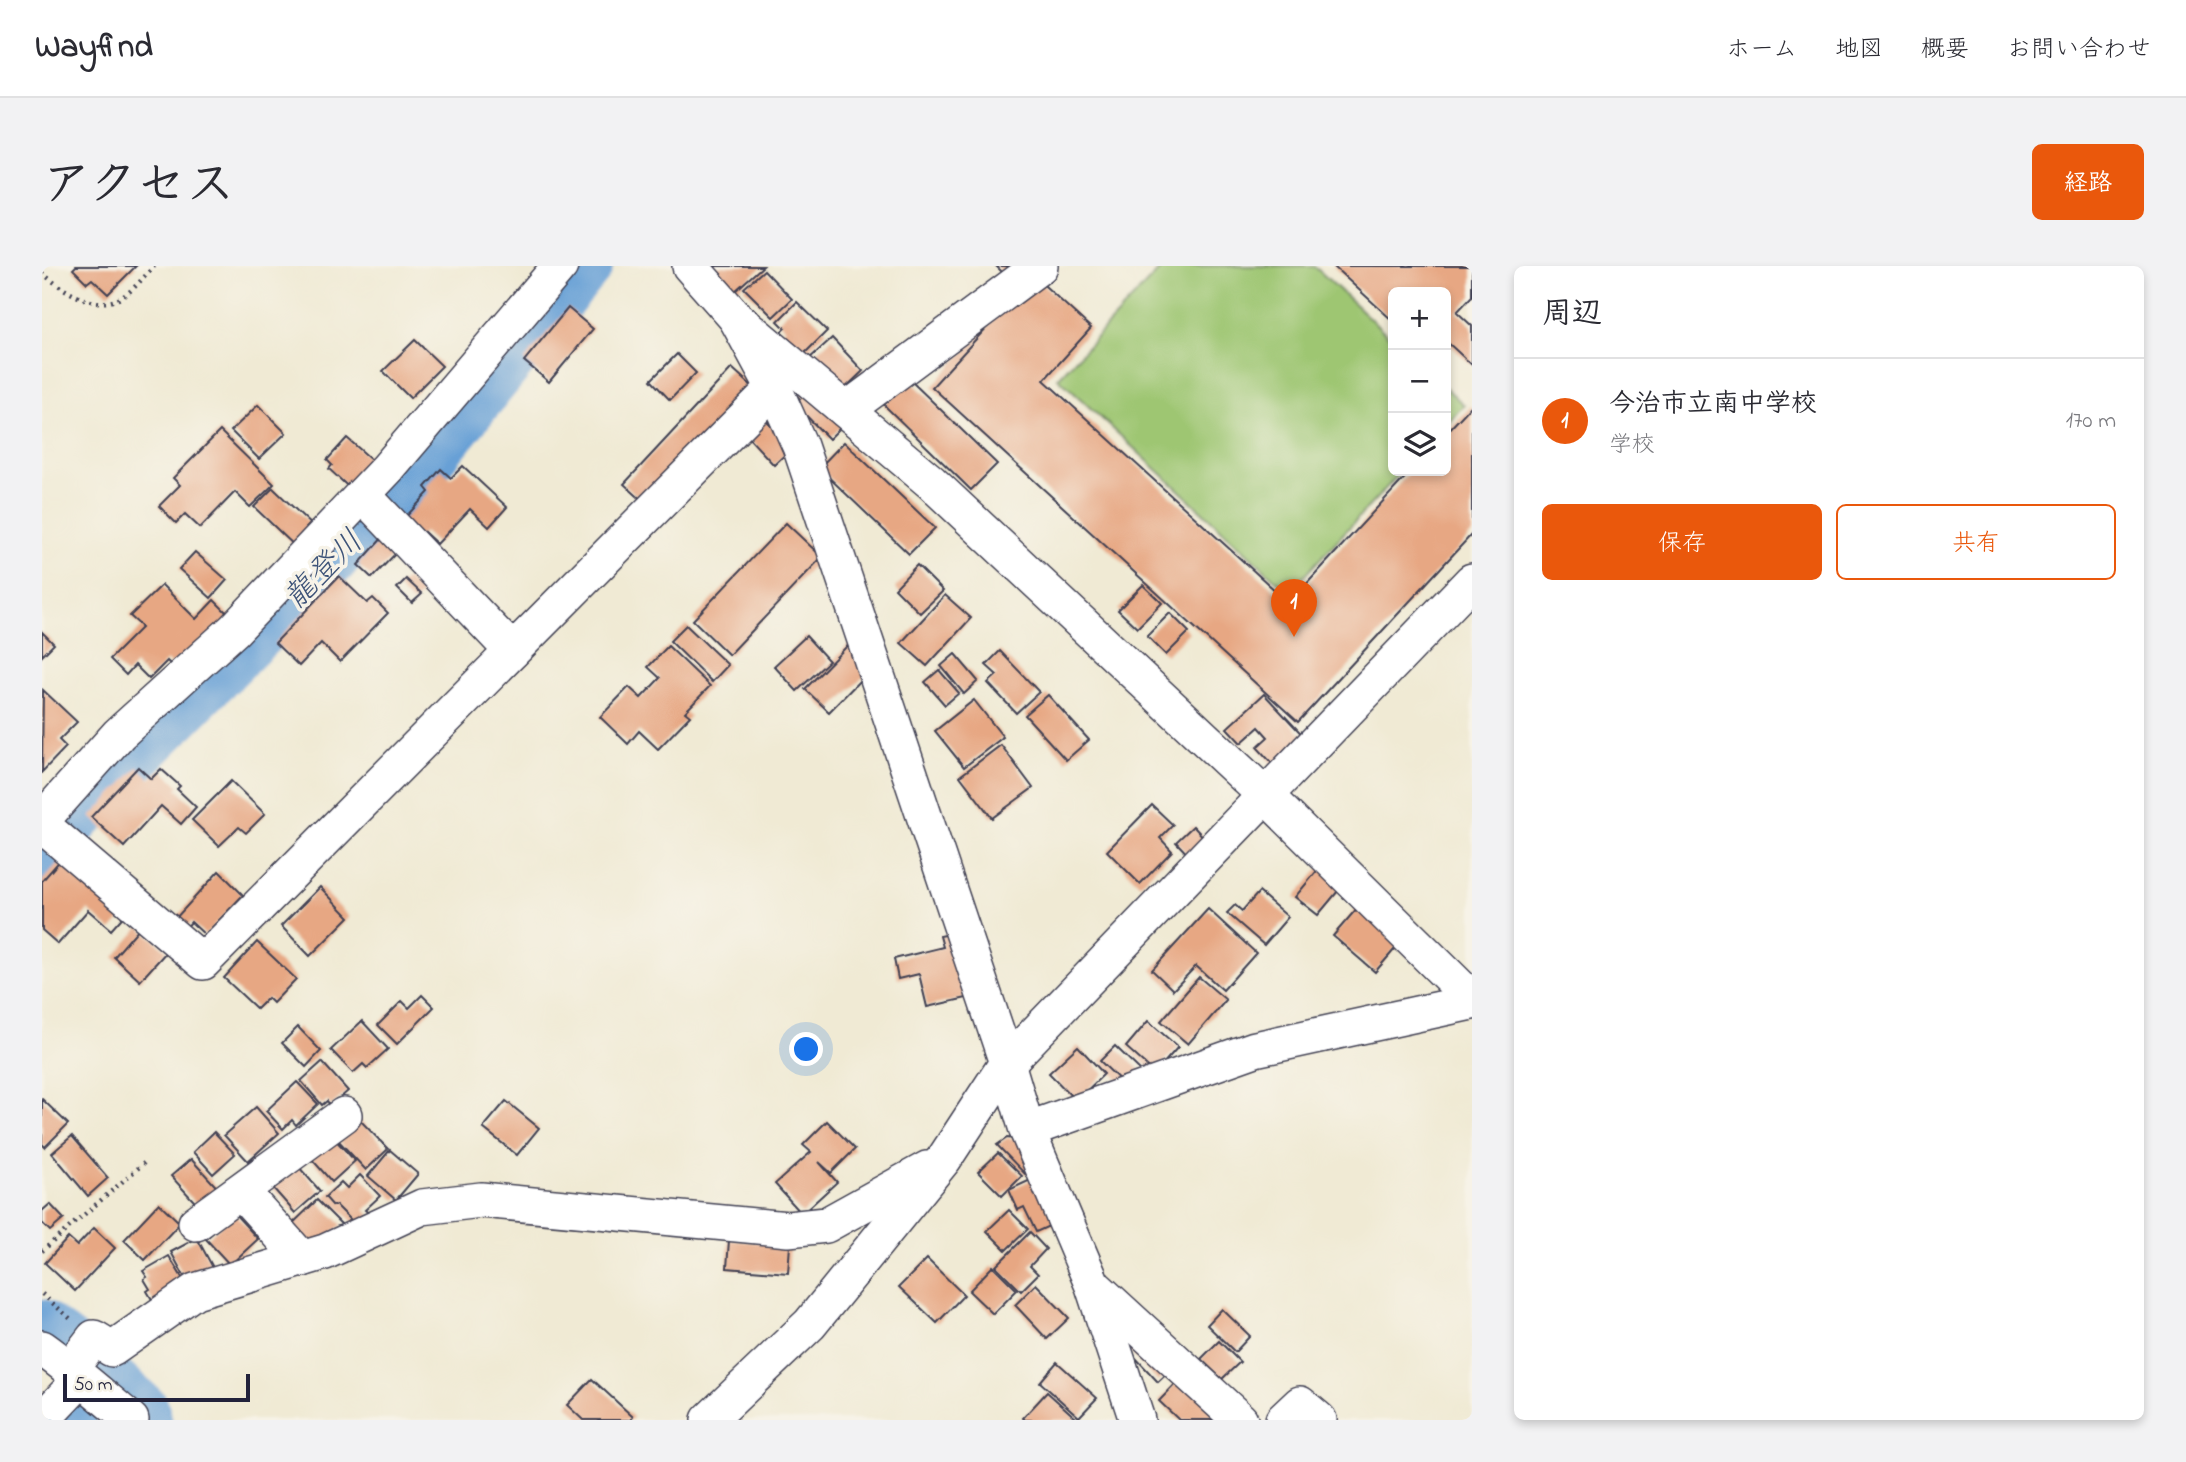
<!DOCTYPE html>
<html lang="ja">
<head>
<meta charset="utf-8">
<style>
	:root { --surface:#fff; --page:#f2f2f3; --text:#2b2b33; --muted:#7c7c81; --line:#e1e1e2; --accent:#ea580c }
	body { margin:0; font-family:"Indie Flower","Klee One",sans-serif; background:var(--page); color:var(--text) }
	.controls { position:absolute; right:21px; top:21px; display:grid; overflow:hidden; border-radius:10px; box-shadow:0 4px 10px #0003 }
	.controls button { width:63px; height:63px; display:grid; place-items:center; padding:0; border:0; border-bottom:2px solid var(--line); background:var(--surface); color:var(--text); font:35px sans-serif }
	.scale { position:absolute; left:21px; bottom:18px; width:187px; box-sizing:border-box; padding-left:7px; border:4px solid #22223b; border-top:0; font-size:19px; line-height:24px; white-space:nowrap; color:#22223b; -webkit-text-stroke:5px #f7f3e8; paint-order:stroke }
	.you { position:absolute; left:765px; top:784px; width:24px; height:24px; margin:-18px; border:5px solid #fff; border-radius:50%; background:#1a73e8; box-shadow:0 0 0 10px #1a73e833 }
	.badge { display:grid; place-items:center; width:46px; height:46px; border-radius:50%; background:var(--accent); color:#fff; font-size:23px; font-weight:700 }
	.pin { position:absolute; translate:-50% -58px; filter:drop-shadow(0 2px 4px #0008) }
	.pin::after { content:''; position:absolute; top:37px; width:24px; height:21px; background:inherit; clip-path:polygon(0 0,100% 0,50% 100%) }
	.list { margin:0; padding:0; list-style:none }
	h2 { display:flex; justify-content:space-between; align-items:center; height:91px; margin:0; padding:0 28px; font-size:30px }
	h2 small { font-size:23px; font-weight:400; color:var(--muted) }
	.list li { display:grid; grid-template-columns:46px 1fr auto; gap:21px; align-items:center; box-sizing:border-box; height:126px; padding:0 28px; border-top:2px solid var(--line) }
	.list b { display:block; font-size:26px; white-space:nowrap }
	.list p { margin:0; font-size:23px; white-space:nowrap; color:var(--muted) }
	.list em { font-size:23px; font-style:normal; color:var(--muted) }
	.actions { display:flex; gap:14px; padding:21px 28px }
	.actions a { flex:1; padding:16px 0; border:2px solid var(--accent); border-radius:10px; text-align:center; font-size:24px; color:var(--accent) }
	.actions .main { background:var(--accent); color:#fff }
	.icon { flex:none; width:38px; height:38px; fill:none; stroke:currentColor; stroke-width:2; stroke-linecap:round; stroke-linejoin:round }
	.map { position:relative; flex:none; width:1430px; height:1154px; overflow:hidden; border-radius:10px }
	header { display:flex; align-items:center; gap:42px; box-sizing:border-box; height:98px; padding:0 35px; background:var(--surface); border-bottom:2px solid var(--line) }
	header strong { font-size:33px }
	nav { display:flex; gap:38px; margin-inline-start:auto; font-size:24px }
	.intro { display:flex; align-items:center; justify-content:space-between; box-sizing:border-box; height:168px; padding:0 42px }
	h1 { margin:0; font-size:49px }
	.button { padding:18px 32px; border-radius:10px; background:var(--accent); color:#fff; font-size:24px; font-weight:700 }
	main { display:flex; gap:42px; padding:0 42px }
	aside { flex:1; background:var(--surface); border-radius:10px; box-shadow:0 4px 10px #0003 }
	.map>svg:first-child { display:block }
	.green { fill:#9ec672; stroke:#607456; stroke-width:2 }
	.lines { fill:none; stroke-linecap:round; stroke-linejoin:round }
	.river { stroke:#67a0d6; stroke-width:46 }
	.building { fill:#e7a783 }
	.minor-casing { stroke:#414052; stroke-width:38 }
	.path { stroke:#414052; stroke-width:4.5; stroke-dasharray:2 5; stroke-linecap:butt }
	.minor { stroke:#fff; stroke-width:35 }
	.labels { text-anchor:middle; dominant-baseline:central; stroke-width:7; stroke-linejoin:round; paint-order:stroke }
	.water-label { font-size:32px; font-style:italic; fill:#3e5479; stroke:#f7f3e8 }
</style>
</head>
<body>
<header>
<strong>Wayfind</strong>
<nav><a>ホーム</a><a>地図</a><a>概要</a><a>お問い合わせ</a></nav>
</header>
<div class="intro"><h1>アクセス</h1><a class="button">経路</a></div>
<main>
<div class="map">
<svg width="1430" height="1154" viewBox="0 0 1430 1154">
	<rect width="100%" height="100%" fill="#f7f3e8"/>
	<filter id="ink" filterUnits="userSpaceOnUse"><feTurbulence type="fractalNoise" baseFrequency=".0143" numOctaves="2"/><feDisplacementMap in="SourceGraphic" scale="14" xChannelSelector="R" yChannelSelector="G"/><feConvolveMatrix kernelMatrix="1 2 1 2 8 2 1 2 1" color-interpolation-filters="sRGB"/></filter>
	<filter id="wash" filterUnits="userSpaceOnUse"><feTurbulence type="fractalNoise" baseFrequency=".00686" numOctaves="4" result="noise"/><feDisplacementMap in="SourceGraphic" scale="28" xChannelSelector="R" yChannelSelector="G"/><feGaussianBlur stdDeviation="1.57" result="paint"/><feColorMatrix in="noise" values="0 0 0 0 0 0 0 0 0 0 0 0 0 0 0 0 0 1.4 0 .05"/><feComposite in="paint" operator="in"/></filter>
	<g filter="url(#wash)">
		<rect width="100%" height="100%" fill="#f0ead4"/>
		<g class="green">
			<polygon points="1121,0 1272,0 1351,74 1351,205 1360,205 1247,326 1016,112"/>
			<polygon points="1404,122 1422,139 1404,158"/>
		</g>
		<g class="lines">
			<g class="river">
				<polyline points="0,595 69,519 371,217 548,0"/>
				<polyline points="0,1056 58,1100 104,1142 107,1154"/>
				<polyline points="28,1154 58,1100"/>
			</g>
		</g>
		<g id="blocks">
			<g class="building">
				<polygon points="34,0 94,0 66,28 50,13 45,17 31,3"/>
				<polygon points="671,0 721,0 693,25"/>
				<polygon points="954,0 976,0 964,10"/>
				<polygon points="1291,0 1430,0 1430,30 1415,46 1430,60 1430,99 1404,75 1404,26 1351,26 1351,55"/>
				<polygon points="722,4 750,33 731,51 702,22"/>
				<polygon points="992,10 1049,62 1002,114 1247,337 1369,205 1404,205 1404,167 1430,139 1430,268 1256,456 890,121"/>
				<polygon points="755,36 785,65 761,89 738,67 743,62 736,55"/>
				<polygon points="526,42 551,63 507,116 482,95"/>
				<polygon points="790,72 821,105 798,127 767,93"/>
				<polygon points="373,74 400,100 368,132 341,105"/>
				<polygon points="635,88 654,107 628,134 609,114"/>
				<polygon points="690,102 712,122 604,238 582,218"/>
				<polygon points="760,113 803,157 787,173 753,138 758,133 749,124"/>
				<polygon points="867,113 955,198 929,224 842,139"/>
				<polygon points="216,139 244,167 217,193 189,165"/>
				<polygon points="724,154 751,181 732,199 706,171"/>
				<polygon points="178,165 232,218 208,241 193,226 158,262 143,248 134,257 117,240 138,219 131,212"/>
				<polygon points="305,172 338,201 314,228 287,203 290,199 285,194"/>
				<polygon points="802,176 893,262 867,288 777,202"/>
				<polygon points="421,200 465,241 447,261 428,243 395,278 382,266 375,273 358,257 387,226 383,221 399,203 409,212"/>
				<polygon points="231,222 275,264 256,283 212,241"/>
				<polygon points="744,257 780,291 687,389 651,354"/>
				<polygon points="342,270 357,284 330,312 316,299"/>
				<polygon points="153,286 185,314 169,332 137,303"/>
				<polygon points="875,299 901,325 878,347 853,322"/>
				<polygon points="297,310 325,337 331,332 346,347 298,396 279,377 257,400 233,377"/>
				<polygon points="364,313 380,328 370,337 355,322"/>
				<polygon points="120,319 154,353 172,334 190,352 129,399 125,395 107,413 93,399 84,409 68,393 100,361 88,350"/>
				<polygon points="1101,319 1120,337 1095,362 1076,344"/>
				<polygon points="903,329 929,352 885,400 859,377"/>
				<polygon points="1128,347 1147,366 1124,389 1105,370"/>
				<polygon points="644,359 686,399 670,416 628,375"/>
				<polygon points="0,366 12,378 0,390"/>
				<polygon points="764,370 787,395 755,425 732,400"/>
				<polygon points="811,374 828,404 787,446 763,423"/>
				<polygon points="626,380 668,420 643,446 648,450 616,483 597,465 586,478 558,451 587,421 599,432 618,412 606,401"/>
				<polygon points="958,385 997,426 974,447 946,417 955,409 944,399"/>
				<polygon points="913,388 936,415 922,428 899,400"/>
				<polygon points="897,404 917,427 903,439 883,416"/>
				<polygon points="1,424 35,456 17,474 24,481 0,506"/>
				<polygon points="1222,428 1269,478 1238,506 1215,481 1226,471 1217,461 1199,477 1185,462"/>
				<polygon points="1006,429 1047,474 1024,494 983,449"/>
				<polygon points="932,434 961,471 922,501 893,465"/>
				<polygon points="959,479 991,522 950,552 918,510"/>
				<polygon points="96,501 109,513 119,503 138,520 135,523 154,541 139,558 119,540 82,581 49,551"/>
				<polygon points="189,515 223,548 204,567 197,561 177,580 150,554"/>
				<polygon points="1110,539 1131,559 1118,572 1130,585 1098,618 1065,585"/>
				<polygon points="1151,560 1168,578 1151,594 1134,576"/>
				<polygon points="22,590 86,645 69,664 46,644 16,678 0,664 0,615"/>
				<polygon points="1279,600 1301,619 1276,649 1253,631"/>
				<polygon points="177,605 201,629 163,669 149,656 142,664 132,654"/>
				<polygon points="278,621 307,651 268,690 239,660"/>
				<polygon points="1217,626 1246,651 1222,679 1185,647 1193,639 1200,645"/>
				<polygon points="1317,640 1359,676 1333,706 1291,670"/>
				<polygon points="1166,643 1214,687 1181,724 1154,700 1131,724 1110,704"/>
				<polygon points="98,661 125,685 98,715 72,691"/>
				<polygon points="919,666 929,731 885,741 877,708 856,713 852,693 901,681 898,670"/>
				<polygon points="215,676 254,713 231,737 226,732 215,743 182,712"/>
				<polygon points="1157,711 1184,734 1146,778 1119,755"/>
				<polygon points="380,729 392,741 355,778 336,759 360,735 367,742"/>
				<polygon points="320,755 346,783 325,802 321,798 311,807 289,784"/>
				<polygon points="1106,755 1136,781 1113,807 1084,781"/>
				<polygon points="256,761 279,785 264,801 240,777"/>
				<polygon points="1036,780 1062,808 1034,835 1007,807"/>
				<polygon points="1073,780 1101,807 1086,822 1058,795"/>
				<polygon points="280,796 306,825 289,840 285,835 280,839 259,815"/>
				<polygon points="255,816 276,838 254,859 250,854 241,863 224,845"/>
				<polygon points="0,833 26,858 3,881 0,878"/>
				<polygon points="464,835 497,862 475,889 441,862"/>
				<polygon points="214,841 237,867 206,895 182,869"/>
				<polygon points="316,852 346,883 324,904 294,872"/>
				<polygon points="785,855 813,883 789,907 777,896 795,916 760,948 733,918 769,886 761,879"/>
				<polygon points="172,866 193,888 171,908 151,886"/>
				<polygon points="289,869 313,895 290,916 267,890"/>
				<polygon points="30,870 66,912 46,930 10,887"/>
				<polygon points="965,872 985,875 993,900 983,908 955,879"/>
				<polygon points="348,884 376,908 354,934 326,910"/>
				<polygon points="956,887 980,910 960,930 936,906"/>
				<polygon points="149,893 180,927 161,945 129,910"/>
				<polygon points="256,900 278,925 253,947 231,922"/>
				<polygon points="318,909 338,930 323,944 329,949 316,961 294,939 291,940 283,931 299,916 305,922"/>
				<polygon points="995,911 1016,956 994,966 982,941 976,944 967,924"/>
				<polygon points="275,934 300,959 266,985 245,963"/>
				<polygon points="117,937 138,957 103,994 82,974"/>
				<polygon points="8,938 22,953 8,965 0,957 0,945"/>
				<polygon points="967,944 986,963 964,984 945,965"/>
				<polygon points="192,947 216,973 188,999 164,973"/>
				<polygon points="52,962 73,982 33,1025 3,997 26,972 35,980"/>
				<polygon points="988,966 1004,983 988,1000 996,1008 979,1025 954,1000"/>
				<polygon points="155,972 175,1009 149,1023 129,986"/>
				<polygon points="687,974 748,979 746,1007 685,1002"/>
				<polygon points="127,990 145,1020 114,1040 105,1025 108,1023 102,1013 105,1011 101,1005"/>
				<polygon points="885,993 922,1029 895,1057 857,1021"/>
				<polygon points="951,1000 975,1024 951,1048 927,1025"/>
				<polygon points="994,1018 1027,1052 1005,1073 973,1039"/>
				<polygon points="1180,1043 1208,1070 1193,1086 1165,1059"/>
				<polygon points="1096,1062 1132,1101 1116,1116 1080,1077"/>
				<polygon points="1177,1075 1198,1096 1180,1113 1159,1093"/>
				<polygon points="1015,1096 1055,1132 1037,1151 998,1116"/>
				<polygon points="1142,1109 1180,1144 1171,1154 1137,1154 1117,1135"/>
				<polygon points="550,1113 591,1151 589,1154 541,1154 525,1139"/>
				<polygon points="1005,1126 1036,1154 983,1154 981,1152"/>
			</g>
		</g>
	</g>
	<g filter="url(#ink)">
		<use href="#blocks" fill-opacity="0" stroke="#414052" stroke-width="2"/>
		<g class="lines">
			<defs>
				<g id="minor">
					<polyline points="648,0 694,52 889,216 1224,530 1430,733"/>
					<polyline points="694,52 732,122 758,180 965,797 985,864 1051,1020 1095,1154"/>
					<polyline points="804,144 998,0"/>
					<polyline points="321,229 470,385"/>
					<polyline points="0,554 77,468 192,364 345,203 518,0"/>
					<polyline points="0,559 161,696 732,122"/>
					<polyline points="985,864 1213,783 1430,736"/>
					<polyline points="199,925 260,993"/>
					<polyline points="154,957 302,849"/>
					<polyline points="1054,1022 1198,1154"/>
					<path d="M0,1082C31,1104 60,1130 89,1154"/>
					<polyline points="29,1102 52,1072 70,1083 153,1025 283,986 380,941 439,934 746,963 784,959 885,903"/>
					<polyline points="0,1154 39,1113"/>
					<polyline points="667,1154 768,1058 902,893 965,797 1430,315"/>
					<polyline points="1241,1154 1258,1138 1277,1154"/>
				</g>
			</defs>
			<use href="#minor" class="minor-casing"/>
			<g class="path">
				<path d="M0,7C21,24 53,47 80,31C92,24 103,9 113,0"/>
				<polyline points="0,985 102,897"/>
				<polyline points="0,1028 30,1054"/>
			</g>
			<use href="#minor" class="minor"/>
		</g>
	</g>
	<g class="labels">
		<g class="water-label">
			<text transform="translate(283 305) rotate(-45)">龍登川</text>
		</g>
	</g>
</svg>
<div class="controls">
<button>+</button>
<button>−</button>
<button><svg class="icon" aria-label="layers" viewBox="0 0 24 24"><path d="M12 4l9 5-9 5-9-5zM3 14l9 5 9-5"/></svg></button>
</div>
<div class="scale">50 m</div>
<div class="you"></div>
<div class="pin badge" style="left:1252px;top:371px">1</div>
</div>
<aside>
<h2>周辺<small></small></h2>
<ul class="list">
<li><span class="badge">1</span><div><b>今治市立南中学校</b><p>学校</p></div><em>170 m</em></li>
</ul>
<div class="actions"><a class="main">保存</a><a>共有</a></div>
</aside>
</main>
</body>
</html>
